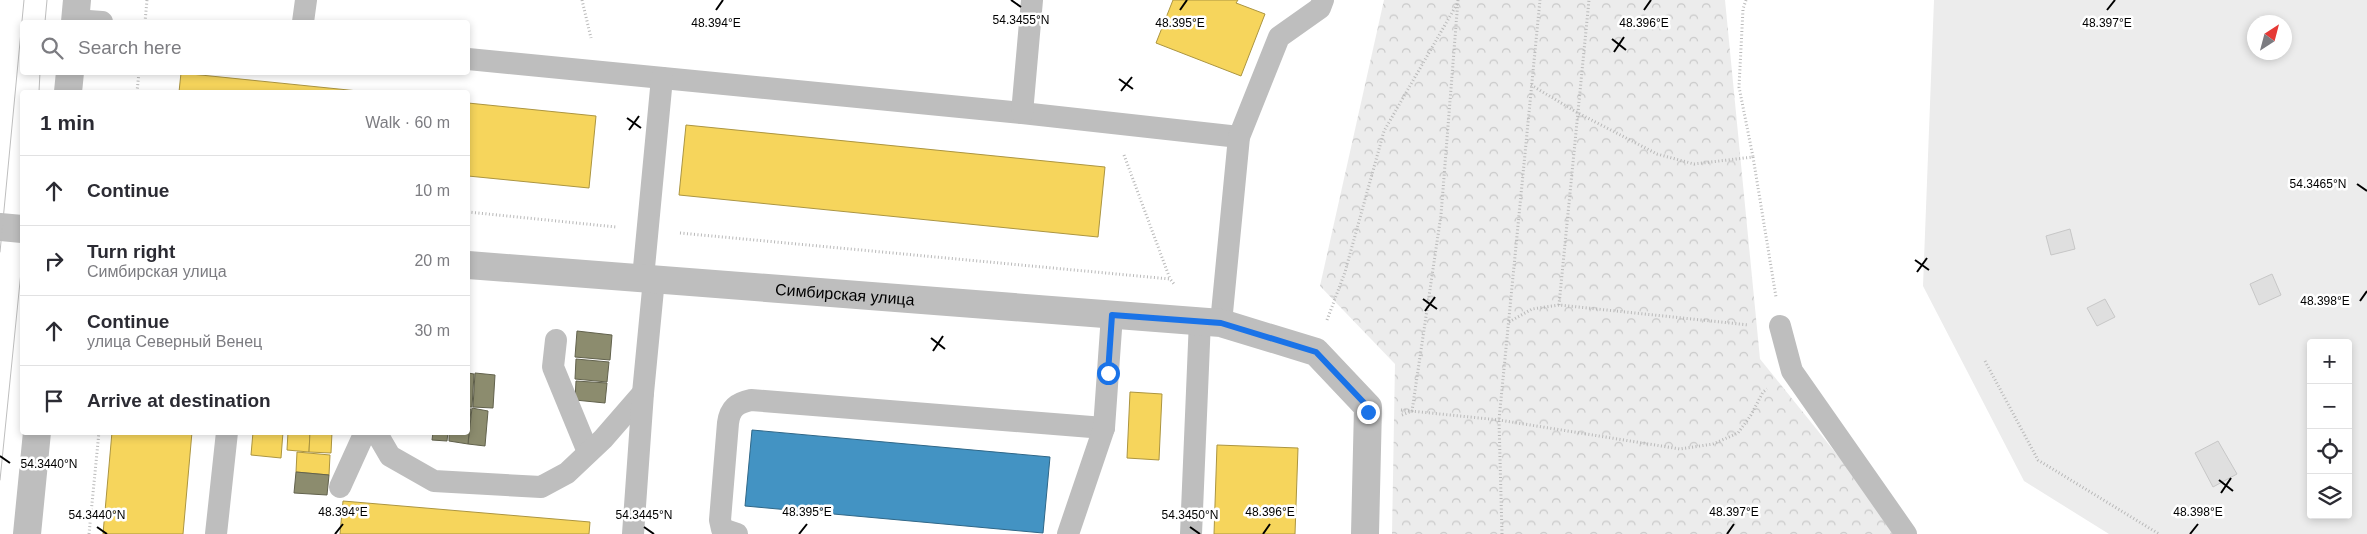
<!DOCTYPE html>
<html lang="en">
<head>
<meta charset="utf-8">
<style>
	:root { --surface:#fff; --page:#f7f7f7; --text:#2b2b33; --muted:#7c7c81; --line:#e1e1e2 }
	body { margin:0; font-family:Arial,sans-serif; background:var(--page); color:var(--text) }
	.controls { position:absolute; right:15px; bottom:15px; display:grid; overflow:hidden; border-radius:5px; box-shadow:0 2px 8px #0003 }
	.controls button { width:45px; height:45px; display:grid; place-items:center; padding:0; border:0; border-bottom:1px solid var(--line); background:var(--surface); color:var(--text); font:25px sans-serif }
	.compass { position:absolute; left:2247px; top:15px; width:45px; height:45px; border-radius:50%; background:var(--surface); box-shadow:0 2px 8px #0003; rotate:36deg }
	.stop { position:absolute; width:15px; height:15px; margin:-11px; border:4px solid #1a73e8; border-radius:50%; background:#fff }
	.stop.end { background:#1a73e8; border-color:#fff; box-shadow:0 1px 5px #0008 }
	.list { margin:0; padding:0; list-style:none }
	h2 { display:flex; justify-content:space-between; align-items:center; height:65px; margin:0; padding:0 20px; font-size:21px }
	h2 small { font-size:16px; font-weight:400; color:var(--muted) }
	.list li { display:grid; grid-template-columns:32px 1fr auto; gap:15px; align-items:center; box-sizing:border-box; height:70px; padding:0 20px; border-top:1px solid var(--line) }
	.list b { display:block; font-size:19px; white-space:nowrap }
	.list p { margin:0; font-size:16px; white-space:nowrap; color:var(--muted) }
	.list em { font-size:16px; font-style:normal; color:var(--muted) }
	.icon { flex:none; width:28px; height:28px; fill:none; stroke:currentColor; stroke-width:2; stroke-linecap:round; stroke-linejoin:round }
	.map { position:relative; flex:none; width:2367px; height:534px; overflow:hidden }
	.search { position:absolute; background:var(--surface); box-shadow:0 2px 8px #0003; left:20px; top:20px; width:450px; height:55px; display:flex; align-items:center; gap:12px; box-sizing:border-box; padding:0 18px; border-radius:5px; color:var(--muted); font-size:19px }
	.panel { position:absolute; background:var(--surface); box-shadow:0 2px 8px #0003; left:20px; top:90px; width:450px; height:345px; border-radius:5px }
	.map>svg:first-child { display:block }
	.forest { fill:url(#forest-crowns) }
	.garden { fill:#ececec; fill-rule:evenodd }
	.homes { fill:#f6d55c; stroke:#ac9540 }
	.schools { fill:#4393c3; stroke:#2f6788 }
	.industry { fill:#8c8c6e; stroke:#62624d }
	.building { fill:#dfdfdf; stroke:#c7c7c7 }
	.lines { fill:none; stroke-linecap:round; stroke-linejoin:round }
	.path { stroke:#b9b9b9; stroke-width:3; stroke-dasharray:1 2.5; stroke-linecap:butt }
	.service { stroke:#bebebe; stroke-width:22 }
	.minor { stroke:#bebebe; stroke-width:28 }
	.tertiary { stroke:#bebebe; stroke-width:28 }
	.tram { stroke:#bebebe; stroke-width:1 }
	.route { stroke:#1a73e8; stroke-width:6 }
	.ticks { fill:none; stroke:#000; stroke-width:2 }
	.labels { text-anchor:middle; dominant-baseline:central; stroke-width:5; stroke-linejoin:round; paint-order:stroke }
	.street-label { font-size:16px; fill:#000; stroke:#fff }
	.ticks-label { font-size:12px; text-anchor:middle; fill:#000; stroke:#fff; stroke-width:5; stroke-linejoin:round; paint-order:stroke }
</style>
</head>
<body>
<div class="map">
<svg width="2367" height="534" viewBox="0 0 2367 534">
	<defs>
		<pattern id="forest-crowns" width="20" height="18" patternUnits="userSpaceOnUse" patternTransform="scale(1.25)"><rect width="20" height="18" fill="#ececec"/><path d="M2 6a3 3 0 1 1 6 0M12 15a3 3 0 1 1 6 0" fill="none" stroke="#c9c9c9"/></pattern>
	</defs>
	<rect width="100%" height="100%" fill="#fff"/>
	<polygon class="forest" points="1384,0 1725,0 1760,359 1901,534 1392,534 1395,364 1320,286"/>
	<path class="garden" d="M1934,0H2367V534H2109L2024,481L1923,286ZM2254,22H2284V52H2254ZM2311,343H2348V515H2311Z"/>
	<g class="homes">
		<polygon points="1173,0 1238,0 1236,3 1265,14 1241,76 1156,43"/>
		<polygon points="181,73 368,92 179,92"/>
		<polygon points="468,103 596,116 589,188 468,176"/>
		<polygon points="686,125 1105,167 1098,237 679,195"/>
		<polygon points="1130,392 1162,394 1159,460 1127,458"/>
		<polygon points="112,432 192,432 183,534 103,534"/>
		<polygon points="253,432 283,432 281,458 251,455"/>
		<polygon points="288,432 310,432 309,452 287,450"/>
		<polygon points="310,432 332,432 331,453 309,452"/>
		<polygon points="1217,445 1298,448 1295,534 1214,534"/>
		<polygon points="297,452 330,455 329,475 296,472"/>
		<polygon points="343,501 590,522 589,534 340,534"/>
	</g>
	<polygon class="schools" points="752,430 1050,457 1043,533 745,506"/>
	<g class="industry">
		<polygon points="577,331 612,335 610,360 575,357"/>
		<polygon points="576,359 609,362 607,382 575,379"/>
		<polygon points="468,373 474,374 472,407 468,407"/>
		<polygon points="475,373 495,375 493,408 473,407"/>
		<polygon points="576,381 607,383 605,403 575,400"/>
		<polygon points="472,408 488,411 485,446 468,444"/>
		<polygon points="468,409 471,409 468,444 449,441 449,432 468,432"/>
		<polygon points="433,432 448,432 447,441 432,440"/>
		<polygon points="296,472 329,475 327,495 294,493"/>
	</g>
	<g class="building">
		<polygon points="2070,229 2075,249 2051,255 2046,236"/>
		<polygon points="2272,274 2281,295 2259,305 2250,284"/>
		<polygon points="2105,299 2115,317 2097,326 2087,308"/>
		<polygon points="2218,441 2237,474 2213,487 2195,453"/>
	</g>
	<g class="lines">
		<g class="path">
			<polyline points="582,0 591,38"/>
			<polyline points="1746,0 1743,9 1739,87 1753,157"/>
			<polyline points="145,22 147,0"/>
			<polyline points="1531,85 1578,113 1657,154 1694,164 1753,157 1776,297"/>
			<polyline points="137,92 139,72"/>
			<polyline points="1124,155 1170,279"/>
			<polyline points="468,212 616,227"/>
			<polyline points="680,233 1170,279 1174,284"/>
			<polyline points="1559,305 1589,0"/>
			<polyline points="1327,320 1345,272 1384,131 1457,4"/>
			<polyline points="1509,322 1532,309 1559,305 1749,325"/>
			<polyline points="1985,361 2038,460 2159,534"/>
			<polyline points="1401,410 1499,420 1680,449 1713,444 1738,433 1751,415 1763,392 1767,389"/>
			<polyline points="1402,415 1412,411 1441,215 1458,0"/>
			<polyline points="89,534 99,432"/>
			<polyline points="1502,534 1499,420 1540,0"/>
		</g>
		<g class="service">
			<polyline points="75,20 102,22"/>
			<polyline points="303,22 306,0"/>
			<polyline points="468,59 1022,113 1239,137"/>
			<polyline points="1022,113 1032,0"/>
			<polyline points="643,278 662,78"/>
			<polyline points="1221,323 1239,137 1279,37 1320,8 1323,0"/>
			<polyline points="1780,326 1792,371 1906,534"/>
			<polyline points="556,340 553,367 588,452"/>
			<polyline points="376,432 390,456 434,481 541,487 567,473 603,439 643,393"/>
			<polyline points="340,487 365,432"/>
			<polyline points="216,534 227,432"/>
			<polyline points="633,534 643,393 654,279"/>
			<path d="M737,534L722,529L720,520L728,423C730,408 737,403 751,400L1104,428"/>
			<polyline points="1068,534 1104,428 1112,315"/>
			<polyline points="1191,534 1200,320"/>
		</g>
		<g class="minor">
			<polyline points="0,227 22,229"/>
			<path id="s1" d="M468,265L1221,323L1316,352L1368,407L1365,534"/>
		</g>
		<g class="tertiary">
			<polyline points="75,22 77,0"/>
			<polyline points="68,92 70,72"/>
			<polyline points="27,534 37,432"/>
		</g>
		<g class="tram">
			<polyline points="45,22 47,0"/>
			<polyline points="39,92 40,72"/>
			<polyline points="0,252 24,0"/>
			<polyline points="0,480 22,262"/>
		</g>
	</g>
	<g class="lines">
		<polyline class="route" points="1108,373 1112,315 1221,323 1316,352 1368,407 1368,412"/>
	</g>
	<path class="ticks" d="M1011,0L1021,7M716,10L723,0M1180,10L1187,0M1644,10L1651,0M2107,10L2115,0M1612,39L1626,50M1614,52L1624,37M1119,79L1133,89M1121,91L1132,77M627,118L641,128M629,130L639,116M2357,184L2367,191M1915,260L1929,270M1917,272L1927,258M1423,299L1437,309M2360,301L2367,291M1425,311L1435,297M931,338L945,349M933,351L943,336M0,456L10,463M2219,480L2233,491M2221,493L2231,478M97,527L107,534M644,527L654,534M1190,527L1200,534M335,534L343,524M799,534L807,524M1263,534L1270,524M1727,534L1734,524M2190,534L2198,524"/>
	<g class="labels">
		<g class="street-label">
			<text stroke="none"><textPath href="#s1" startOffset="378">Симбирская улица</textPath></text>
		</g>
	</g>
	<g class="ticks-label">
		<text x="1021" y="24">54.3455°N</text>
		<text x="716" y="27">48.394°E</text>
		<text x="1180" y="27">48.395°E</text>
		<text x="1644" y="27">48.396°E</text>
		<text x="2107" y="27">48.397°E</text>
		<text x="2318" y="188">54.3465°N</text>
		<text x="2325" y="305">48.398°E</text>
		<text x="49" y="468">54.3440°N</text>
		<text x="343" y="516">48.394°E</text>
		<text x="807" y="516">48.395°E</text>
		<text x="1270" y="516">48.396°E</text>
		<text x="1734" y="516">48.397°E</text>
		<text x="2198" y="516">48.398°E</text>
		<text x="97" y="519">54.3440°N</text>
		<text x="644" y="519">54.3445°N</text>
		<text x="1190" y="519">54.3450°N</text>
	</g>
</svg>
<div class="controls">
<button>+</button>
<button>−</button>
<button><svg class="icon" aria-label="locate" viewBox="0 0 24 24"><circle cx="12" cy="12" r="6"/><path d="M12 2v4M12 18v4M2 12h4M18 12h4"/></svg></button>
<button><svg class="icon" aria-label="layers" viewBox="0 0 24 24"><path d="M12 4l9 5-9 5-9-5zM3 14l9 5 9-5"/></svg></button>
</div>
<svg class="compass" viewBox="-18 -18 36 36"><path d="M0-13l5 13h-10z" fill="#e53935"/><path d="M0 13l5-13h-10z" fill="#7c7c81"/></svg>
<div class="stop" style="left:1108px;top:373px"></div>
<div class="stop end" style="left:1368px;top:412px"></div>
<div class="search"><svg class="icon" aria-label="search" viewBox="0 0 24 24"><circle cx="10" cy="10" r="6"/><path d="M15 15l6 6"/></svg>Search here</div>
<section class="panel">
<h2>1 min<small>Walk · 60 m</small></h2>
<ul class="list">
<li><svg class="icon" aria-label="ahead" viewBox="0 0 24 24"><path d="M12 20V5M6 11l6-6 6 6"/></svg><div><b>Continue</b></div><em>10 m</em></li>
<li><svg class="icon" aria-label="right" viewBox="0 0 24 24"><path d="M7 20v-9h11M14 6l5 5-5 5"/></svg><div><b>Turn right</b><p>Симбирская улица</p></div><em>20 m</em></li>
<li><svg class="icon" aria-label="ahead" viewBox="0 0 24 24"><path d="M12 20V5M6 11l6-6 6 6"/></svg><div><b>Continue</b><p>улица Северный Венец</p></div><em>30 m</em></li>
<li><svg class="icon" aria-label="arrive" viewBox="0 0 24 24"><path d="M6 21V4h12l-3 4 3 4H6"/></svg><div><b>Arrive at destination</b></div></li>
</ul>
</section>
</div>
</body>
</html>
